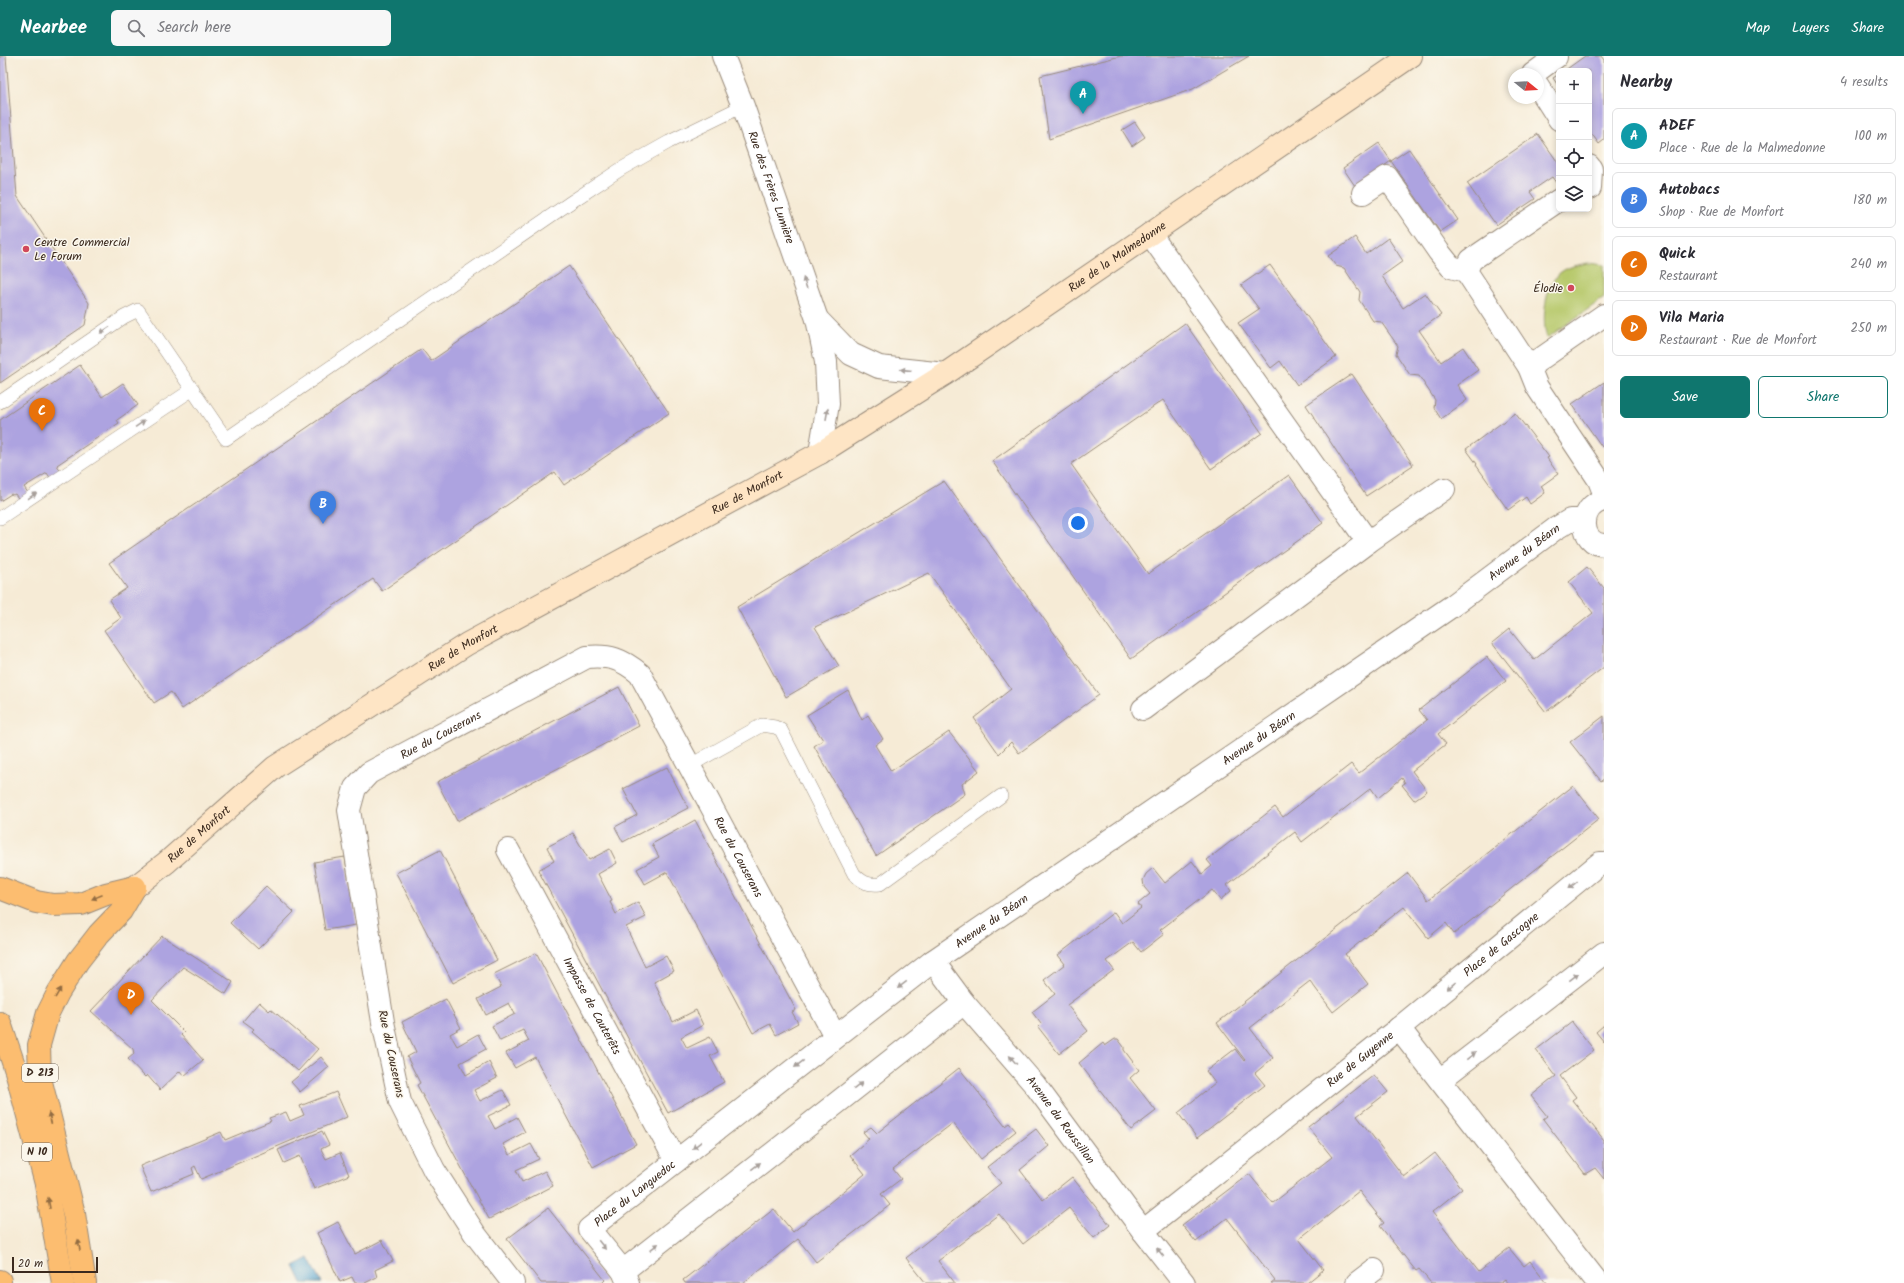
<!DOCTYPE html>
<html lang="en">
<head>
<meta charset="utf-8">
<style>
	:root { --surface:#fff; --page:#f7f7f7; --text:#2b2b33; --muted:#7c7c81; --line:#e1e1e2; --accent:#0f766e }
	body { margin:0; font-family:Kalam,sans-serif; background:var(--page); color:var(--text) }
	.controls { position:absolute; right:12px; top:12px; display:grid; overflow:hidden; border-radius:6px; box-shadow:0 2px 6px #0003 }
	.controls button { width:36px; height:36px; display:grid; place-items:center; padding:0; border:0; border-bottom:1px solid var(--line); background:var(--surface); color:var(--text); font:20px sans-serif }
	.compass { position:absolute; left:1508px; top:12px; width:36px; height:36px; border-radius:50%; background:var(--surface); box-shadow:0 2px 6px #0003; rotate:108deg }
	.scale { position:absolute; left:12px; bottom:10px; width:86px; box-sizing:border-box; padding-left:4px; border:2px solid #3b2a1e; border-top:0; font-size:11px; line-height:14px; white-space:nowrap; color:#3b2a1e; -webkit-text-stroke:3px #fbf7ec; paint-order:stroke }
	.you { position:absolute; left:1078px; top:467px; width:14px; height:14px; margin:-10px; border:3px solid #fff; border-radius:50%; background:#1a73e8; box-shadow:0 0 0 6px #1a73e833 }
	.badge { display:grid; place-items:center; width:26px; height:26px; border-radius:50%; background:var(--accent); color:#fff; font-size:13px; font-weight:700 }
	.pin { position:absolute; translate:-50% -33px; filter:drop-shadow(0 1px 2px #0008) }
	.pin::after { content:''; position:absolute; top:21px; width:14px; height:12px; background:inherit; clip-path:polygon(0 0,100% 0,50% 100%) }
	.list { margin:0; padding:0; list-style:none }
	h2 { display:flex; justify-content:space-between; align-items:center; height:52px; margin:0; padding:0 16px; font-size:17px }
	h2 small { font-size:13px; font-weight:400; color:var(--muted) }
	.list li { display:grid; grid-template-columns:26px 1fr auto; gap:12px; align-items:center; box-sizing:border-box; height:56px; margin:0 8px 8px; padding:0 8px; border:1px solid var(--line); border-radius:6px }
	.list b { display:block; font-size:15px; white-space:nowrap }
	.list p { margin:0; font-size:13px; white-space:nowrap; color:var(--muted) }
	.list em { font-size:13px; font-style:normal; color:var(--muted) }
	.actions { display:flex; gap:8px; padding:12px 16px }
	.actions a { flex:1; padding:9px 0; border:1px solid var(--accent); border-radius:6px; text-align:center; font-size:14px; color:var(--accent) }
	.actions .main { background:var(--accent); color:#fff }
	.icon { flex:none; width:22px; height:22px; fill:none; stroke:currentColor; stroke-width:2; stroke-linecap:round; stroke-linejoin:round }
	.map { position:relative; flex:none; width:1604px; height:1227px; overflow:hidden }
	header { display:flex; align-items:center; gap:24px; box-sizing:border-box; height:56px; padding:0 20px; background:var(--accent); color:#fff }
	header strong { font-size:19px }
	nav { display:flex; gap:22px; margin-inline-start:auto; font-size:14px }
	.search { width:280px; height:36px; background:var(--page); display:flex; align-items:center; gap:10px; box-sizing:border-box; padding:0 14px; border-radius:6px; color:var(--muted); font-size:15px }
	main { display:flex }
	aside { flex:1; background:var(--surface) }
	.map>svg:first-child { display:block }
	.green { fill:#b7c96c; stroke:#797a45 }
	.water { fill:#56a3cf; stroke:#486676 }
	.building { fill:#ada3e0 }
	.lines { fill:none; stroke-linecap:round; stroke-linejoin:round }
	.lane-casing { stroke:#988a7a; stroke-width:14 }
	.street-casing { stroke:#988a7a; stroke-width:24 }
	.secondary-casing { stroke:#988a7a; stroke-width:24 }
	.primary-casing { stroke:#988a7a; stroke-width:24 }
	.lane { stroke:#fff; stroke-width:13 }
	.street { stroke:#fff; stroke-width:22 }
	.secondary { stroke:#fee5c5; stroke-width:22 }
	.primary { stroke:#fcbd6f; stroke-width:22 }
	.oneway { fill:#a79f9a }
	.oneway2 { fill:#926c42 }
	.poi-dot { fill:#d1495b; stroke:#fbf7ec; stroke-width:1.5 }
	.labels { text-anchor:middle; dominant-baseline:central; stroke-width:3; stroke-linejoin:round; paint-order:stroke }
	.shield { fill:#fbf7ec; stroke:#75685c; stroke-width:1 }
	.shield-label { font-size:11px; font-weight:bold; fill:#3b2a1e }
	.street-label { font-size:12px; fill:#3b2a1e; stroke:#fbf7ec }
	.poi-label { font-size:12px; fill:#3b2a1e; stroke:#fbf7ec; text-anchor:start }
</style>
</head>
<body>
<header>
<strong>Nearbee</strong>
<div class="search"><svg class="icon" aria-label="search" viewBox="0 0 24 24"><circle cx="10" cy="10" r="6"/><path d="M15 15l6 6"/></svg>Search here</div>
<nav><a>Map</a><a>Layers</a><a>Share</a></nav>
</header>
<main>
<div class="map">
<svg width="1604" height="1227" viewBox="0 0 1604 1227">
	<rect width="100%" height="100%" fill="#fbf7ec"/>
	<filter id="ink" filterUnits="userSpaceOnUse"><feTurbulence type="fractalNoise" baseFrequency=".025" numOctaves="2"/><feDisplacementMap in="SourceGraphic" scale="8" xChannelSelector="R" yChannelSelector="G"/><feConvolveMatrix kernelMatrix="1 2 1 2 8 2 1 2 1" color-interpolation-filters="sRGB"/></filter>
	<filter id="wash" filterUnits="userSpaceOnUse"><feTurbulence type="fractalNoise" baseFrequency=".012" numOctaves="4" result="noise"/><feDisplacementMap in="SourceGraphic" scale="16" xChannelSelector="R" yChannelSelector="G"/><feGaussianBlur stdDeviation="0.9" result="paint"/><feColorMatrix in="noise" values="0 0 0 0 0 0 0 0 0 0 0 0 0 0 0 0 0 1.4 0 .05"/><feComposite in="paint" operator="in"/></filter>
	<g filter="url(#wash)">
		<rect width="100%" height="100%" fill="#f6ebd6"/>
		<path class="green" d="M1588,207L1604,209V242L1547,282C1541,264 1545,227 1561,216C1569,210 1579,209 1588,207Z"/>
		<polygon class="water" points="309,1202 322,1227 302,1227 294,1210"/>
		<g id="blocks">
			<g class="building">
				<polygon points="0,0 6,0 17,140 89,247 85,269 0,327"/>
				<polygon points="1121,0 1249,0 1193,33 1049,83 1040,20"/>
				<polygon points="1585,0 1601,0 1604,4 1604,84 1599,88 1589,74 1589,15 1564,15"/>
				<polygon points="1559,18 1559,31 1553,22"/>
				<polygon points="1135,66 1145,81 1132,90 1122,74"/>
				<polygon points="1538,78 1559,108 1559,126 1557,128 1552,121 1530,136 1535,143 1496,169 1467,127"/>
				<polygon points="1379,87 1391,105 1355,130 1343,112"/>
				<polygon points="1409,93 1458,164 1440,176 1391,105"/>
				<polygon points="1355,181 1366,198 1388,182 1403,205 1382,220 1403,252 1425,237 1441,259 1419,274 1441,306 1463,291 1478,314 1457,329 1467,344 1441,363 1434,352 1435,344 1419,320 1410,319 1396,298 1398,290 1381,266 1373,265 1359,244 1360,236 1344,212 1336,210 1328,200"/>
				<polygon points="1270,209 1336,301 1297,329 1280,305 1271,312 1238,267 1259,253 1241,229"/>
				<polygon points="569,210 669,357 564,429 555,416 382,535 373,523 182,653 171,636 154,647 104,574 121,562 109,544 127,532 109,507 422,293 431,305"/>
				<polygon points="1185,267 1262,377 1211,413 1163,344 1071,408 1148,518 1289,419 1323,467 1131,603 992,405"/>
				<polygon points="80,309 102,341 123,327 138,349 117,364 119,367 57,409 61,416 51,423 47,417 24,431 29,438 20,445 15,438 13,439 11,438 0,445 0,364"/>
				<polygon points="1352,318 1413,409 1366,440 1306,349"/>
				<polygon points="1604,326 1604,390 1602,391 1572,348"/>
				<polygon points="1515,357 1549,401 1547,402 1558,418 1541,430 1545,437 1530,448 1526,441 1508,454 1476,409 1477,408 1466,393"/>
				<polygon points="944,425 1099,639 1019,697 1011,686 999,698 974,662 1011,633 929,517 815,571 839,610 786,641 737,551"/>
				<polygon points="1587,511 1604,532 1604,611 1546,656 1492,587 1509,573 1534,604 1593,557 1569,526"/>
				<polygon points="1487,601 1506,625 1438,678 1446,688 1412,715 1427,735 1414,744 1402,729 1405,727 1402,722 1378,742 1371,732 1302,786 1295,776 1227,829 1231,835 1220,844 1212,834 1160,874 1164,878 1141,896 1133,886 1107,905 1114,914 1067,949 1088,975 1059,998 1038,971 1041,968 1032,956 1055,938 1044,924 1065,908 1058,899 1114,856 1122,867 1141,852 1138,848 1150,838 1144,831 1143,824 1146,818 1153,812 1165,827 1192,805 1202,818 1212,810 1207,804 1275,751 1283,761 1351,708 1359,717 1427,664 1419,654"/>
				<polygon points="619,631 639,670 457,765 437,726"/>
				<polygon points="848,634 862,664 868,659 883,683 875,689 891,715 949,676 979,715 962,728 965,738 876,800 814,690 823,684 807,659"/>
				<polygon points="1604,660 1604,723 1601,725 1570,686"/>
				<polygon points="667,711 688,752 623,786 615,771 637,759 623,733"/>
				<polygon points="1573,730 1599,763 1454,878 1446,867 1428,882 1404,851 1345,898 1368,928 1333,956 1310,925 1250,972 1273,1002 1255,1017 1265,1029 1197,1082 1178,1057 1215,1027 1206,1015 1235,993 1244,1005 1245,1004 1217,967 1408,817 1428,844"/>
				<polygon points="695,764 796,954 792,956 798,967 776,979 770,968 753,977 667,816 645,828 637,813 659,801 652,788"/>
				<polygon points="573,777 589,804 610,793 617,807 598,818 612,845 610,846 616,858 638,846 646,861 626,871 645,911 666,900 674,915 654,926 673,966 696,954 703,969 681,981 687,992 710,981 718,996 710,1000 724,1026 668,1057 538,814 554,805 547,791"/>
				<polygon points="440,794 497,904 453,927 396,817"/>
				<polygon points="345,801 356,869 325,874 314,806"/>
				<polygon points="266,830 294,856 258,893 230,867"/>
				<polygon points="162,880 233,926 226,938 183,911 152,944 184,976 181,979 203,1004 184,1020 180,1015 160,1034 147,1019 145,1021 128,1003 134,998 133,993 91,955"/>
				<polygon points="536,897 636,1088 593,1111 535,1001 515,1012 506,997 529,985 523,974 500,985 492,970 515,958 509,947 486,959 478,943 501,931 494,918"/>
				<polygon points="446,943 461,972 450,978 457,990 478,978 486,993 460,1007 466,1019 489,1006 497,1022 474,1034 480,1045 503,1034 511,1049 488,1060 495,1073 517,1061 525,1076 503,1088 509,1099 531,1088 539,1103 516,1114 522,1126 545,1115 553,1130 489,1163 417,1029 420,1027 407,1001 416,996 402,966"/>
				<polygon points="259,946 269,955 271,953 318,993 298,1015 252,975 254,973 243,965"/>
				<polygon points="1572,966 1594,994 1560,1020 1576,1041 1572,1044 1604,1084 1604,1123 1595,1112 1585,1118 1543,1063 1547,1060 1531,1040 1556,1020 1536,994"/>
				<polygon points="1604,969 1604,986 1596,976"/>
				<polygon points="1115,983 1118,983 1124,991 1124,994 1139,1014 1130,1022 1156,1055 1131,1074 1079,1007 1103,987 1105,990"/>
				<polygon points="321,1001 329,1011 300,1036 291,1026"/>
				<polygon points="959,1012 1005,1070 1009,1067 1016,1075 981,1103 953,1067 893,1113 901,1123 881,1138 890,1149 816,1206 798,1183 743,1227 685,1227 683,1224 774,1153 793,1176 865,1118 850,1099 869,1083 863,1076 871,1071 877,1077"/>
				<polygon points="1374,1019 1388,1036 1357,1060 1404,1121 1435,1097 1462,1132 1432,1156 1479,1216 1509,1192 1524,1210 1530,1205 1547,1227 1507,1227 1505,1224 1501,1227 1431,1227 1419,1213 1416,1215 1380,1170 1384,1167 1359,1135 1299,1183 1323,1214 1307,1227 1271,1227 1275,1224 1227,1162 1196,1186 1182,1169 1249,1118 1273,1147 1332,1101 1308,1071"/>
				<polygon points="336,1036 347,1061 201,1123 195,1110 192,1112 194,1118 151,1136 140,1110 221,1076 225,1084 271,1065 269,1062 286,1056 290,1065 304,1059 300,1050"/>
				<polygon points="1036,1073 1049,1090 1020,1114 1043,1144 1072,1121 1110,1169 1094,1182 1069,1152 1023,1188 999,1158 938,1205 955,1227 926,1227 906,1202 1001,1127 987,1111"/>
				<polygon points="322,1075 329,1089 321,1093 326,1103 340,1097 349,1119 314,1133 300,1100 284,1107 278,1094"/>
				<polygon points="548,1152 605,1224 602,1227 541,1227 507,1183"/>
				<polygon points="338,1166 355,1198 382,1184 393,1205 375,1214 377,1221 365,1227 355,1227 352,1221 340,1226 317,1177"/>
			</g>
		</g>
	</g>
	<g filter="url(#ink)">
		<use href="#blocks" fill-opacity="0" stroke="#988a7a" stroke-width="1"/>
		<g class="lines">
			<defs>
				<g id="lane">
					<polyline points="0,346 124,261 138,254 226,383 571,146 621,113 669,86 743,50"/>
					<polyline points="0,462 193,333"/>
					<path d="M689,710L762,669L775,671L781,674L854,818C863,827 868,829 880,828L1001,740"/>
				</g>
				<g id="street">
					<path id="s1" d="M723,0L743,50L817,263L826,306L828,348L820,397"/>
					<polyline points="1533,18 1556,1"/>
					<polyline points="1538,30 1559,63"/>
					<polyline points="1589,110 1591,113 1590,132"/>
					<polyline points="1363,137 1387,121 1439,196 1451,211 1466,215"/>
					<polyline points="1559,144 1471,204 1466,215 1529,311 1537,331 1599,424 1604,437"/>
					<polyline points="1150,178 1368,486 1444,433"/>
					<polyline points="817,263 851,298 879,311 945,318"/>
					<polyline points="1529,311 1604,259"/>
					<path d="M1604,444C1577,450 1580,488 1604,489"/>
					<polyline points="1143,653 1368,486"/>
					<path id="s2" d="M508,794L676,1105"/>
					<path id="s3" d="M933,905L964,947L1035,1029L1143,1175L1184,1227"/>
					<path id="s4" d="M1399,972L1600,807H1604"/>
					<polyline points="1440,1024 1604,897"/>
					<path id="s5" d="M1143,1175L1399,972L1598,1227"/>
					<polyline points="623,1215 964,947"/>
					<path id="s6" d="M513,1227L475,1178L434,1114L400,1046L383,966L349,754L355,732L369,717L587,601C610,599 622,603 640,618L835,980"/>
					<path id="s7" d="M628,1227L623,1215L589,1173L933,905L1452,550L1555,473L1570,464H1585"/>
					<polyline points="1357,1227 1374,1214"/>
				</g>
				<g id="secondary">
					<path id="s8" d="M135,831L167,806L275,711L467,588L820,397L945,318L1411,0"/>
				</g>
				<g id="primary">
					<polyline points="0,832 36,846 53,849 81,848 106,838 135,831"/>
					<polyline points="0,967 16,1015 46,1128 63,1227"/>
					<polyline points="0,1225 0,1227"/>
					<polyline points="85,1227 74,1158 40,1022 39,989 48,957 58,937 78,905 99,878 121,855 135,831"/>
				</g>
			</defs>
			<use href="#lane" class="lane-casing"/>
			<use href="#street" class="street-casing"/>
			<use href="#secondary" class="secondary-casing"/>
			<use href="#primary" class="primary-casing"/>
			<use href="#lane" class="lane"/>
			<use href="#street" class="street"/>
			<use href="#secondary" class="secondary"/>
			<use href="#primary" class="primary"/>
		</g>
		<defs><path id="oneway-solid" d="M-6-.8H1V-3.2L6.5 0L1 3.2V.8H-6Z"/></defs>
		<g class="oneway">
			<use href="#oneway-solid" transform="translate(805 227) rotate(-109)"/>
			<use href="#oneway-solid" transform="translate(105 274) rotate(146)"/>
			<use href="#oneway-solid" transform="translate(906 314) rotate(-174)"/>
			<use href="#oneway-solid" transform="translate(827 358) rotate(-80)"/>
			<use href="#oneway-solid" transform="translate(140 368) rotate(-34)"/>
			<use href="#oneway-solid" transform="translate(32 440) rotate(-34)"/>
			<use href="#oneway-solid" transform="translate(1573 829) rotate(141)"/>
			<use href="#oneway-solid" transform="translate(1574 921) rotate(-38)"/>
			<use href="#oneway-solid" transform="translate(902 929) rotate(143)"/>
			<use href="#oneway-solid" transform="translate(1451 930) rotate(141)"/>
			<use href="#oneway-solid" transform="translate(1471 1000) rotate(-38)"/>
			<use href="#oneway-solid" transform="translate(1013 1004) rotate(-131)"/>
			<use href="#oneway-solid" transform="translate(799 1008) rotate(142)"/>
			<use href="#oneway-solid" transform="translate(858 1030) rotate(-38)"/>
			<use href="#oneway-solid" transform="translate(697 1089) rotate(142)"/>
			<use href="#oneway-solid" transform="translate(756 1110) rotate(-38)"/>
			<use href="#oneway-solid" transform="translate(602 1189) rotate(51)"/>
			<use href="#oneway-solid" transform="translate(654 1191) rotate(-38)"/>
			<use href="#oneway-solid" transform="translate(1160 1196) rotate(-128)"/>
		</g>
		<g class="oneway2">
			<use href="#oneway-solid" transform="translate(97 841) rotate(158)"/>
			<use href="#oneway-solid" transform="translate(58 937) rotate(-60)"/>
			<use href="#oneway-solid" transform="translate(50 1062) rotate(-104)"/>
			<use href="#oneway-solid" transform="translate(49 1147) rotate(-100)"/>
			<use href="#oneway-solid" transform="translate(79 1189) rotate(-100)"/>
		</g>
	</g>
	<g class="poi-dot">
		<circle cx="26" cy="193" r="4"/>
		<circle cx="1571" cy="232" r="4"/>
	</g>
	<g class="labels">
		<g class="shield">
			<rect x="22" y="1008" width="36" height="18" rx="3"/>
			<rect x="22" y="1087" width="30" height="18" rx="3"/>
		</g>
		<g class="shield-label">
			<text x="40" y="1017">D 213</text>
			<text x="37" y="1096">N 10</text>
		</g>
		<g class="street-label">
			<text stroke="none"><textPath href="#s1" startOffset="140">Rue des Frères Lumière</textPath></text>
			<text stroke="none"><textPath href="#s8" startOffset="1170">Rue de la Malmedonne</textPath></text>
			<text stroke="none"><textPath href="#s8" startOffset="731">Rue de Monfort</textPath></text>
			<text stroke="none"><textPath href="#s7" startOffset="1222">Avenue du Béarn</textPath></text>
			<text stroke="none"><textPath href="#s8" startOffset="407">Rue de Monfort</textPath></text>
			<text stroke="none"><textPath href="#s6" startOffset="635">Rue du Couserans</textPath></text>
			<text stroke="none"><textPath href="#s7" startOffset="898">Avenue du Béarn</textPath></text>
			<text stroke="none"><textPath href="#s8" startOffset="83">Rue de Monfort</textPath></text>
			<text stroke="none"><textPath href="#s6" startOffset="1066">Rue du Couserans</textPath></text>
			<text stroke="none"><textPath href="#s7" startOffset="574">Avenue du Béarn</textPath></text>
			<text stroke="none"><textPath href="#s4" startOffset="132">Place de Gascogne</textPath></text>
			<text stroke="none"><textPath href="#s2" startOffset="177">Impasse de Cauterêts</textPath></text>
			<text transform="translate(391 998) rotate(78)">Rue du Couserans</text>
			<text stroke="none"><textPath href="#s5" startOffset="277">Rue de Guyenne</textPath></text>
			<text stroke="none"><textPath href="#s3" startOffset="204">Avenue du Roussillon</textPath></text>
			<text stroke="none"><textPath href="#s7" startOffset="125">Place du Languedoc</textPath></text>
		</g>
		<g class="poi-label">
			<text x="34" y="186">Centre Commercial<tspan x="34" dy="14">Le Forum</tspan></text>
			<text x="1563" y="232" text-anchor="end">Élodie</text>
		</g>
	</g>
</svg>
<div class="controls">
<button>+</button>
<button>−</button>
<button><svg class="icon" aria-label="locate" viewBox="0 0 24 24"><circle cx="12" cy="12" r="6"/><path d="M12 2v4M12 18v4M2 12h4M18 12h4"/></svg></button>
<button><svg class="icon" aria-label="layers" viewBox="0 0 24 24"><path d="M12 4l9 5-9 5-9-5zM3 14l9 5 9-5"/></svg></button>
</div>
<svg class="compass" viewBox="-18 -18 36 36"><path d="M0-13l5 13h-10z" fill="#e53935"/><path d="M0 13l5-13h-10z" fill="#7c7c81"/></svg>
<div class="scale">20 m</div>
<div class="you"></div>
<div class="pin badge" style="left:1083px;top:58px;background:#0f9aa8">A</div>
<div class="pin badge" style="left:323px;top:468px;background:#3f7fe0">B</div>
<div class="pin badge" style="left:42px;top:375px;background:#e8710a">C</div>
<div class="pin badge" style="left:131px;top:959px;background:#e8710a">D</div>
</div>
<aside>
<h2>Nearby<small>4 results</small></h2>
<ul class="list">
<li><span class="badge" style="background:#0f9aa8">A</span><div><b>ADEF</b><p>Place · Rue de la Malmedonne</p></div><em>100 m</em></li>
<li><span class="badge" style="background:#3f7fe0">B</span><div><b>Autobacs</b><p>Shop · Rue de Monfort</p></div><em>180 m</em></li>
<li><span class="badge" style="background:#e8710a">C</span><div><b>Quick</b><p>Restaurant</p></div><em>240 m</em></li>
<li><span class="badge" style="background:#e8710a">D</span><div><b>Vila Maria</b><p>Restaurant · Rue de Monfort</p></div><em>250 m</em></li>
</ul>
<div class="actions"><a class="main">Save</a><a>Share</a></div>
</aside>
</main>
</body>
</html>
